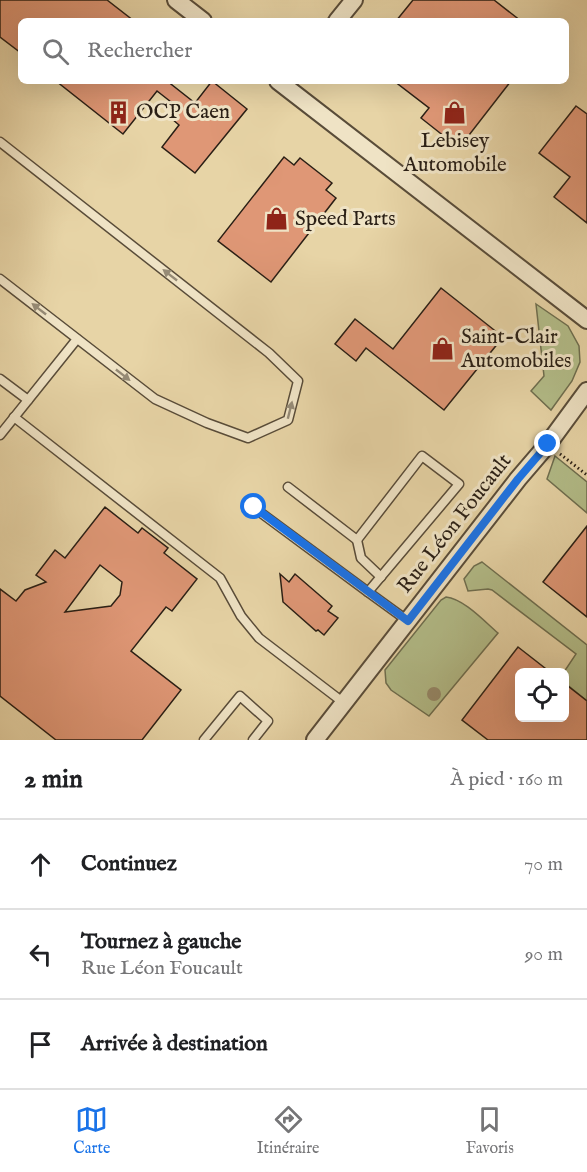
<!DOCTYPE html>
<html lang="fr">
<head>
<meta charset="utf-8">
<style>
	:root { --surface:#fff; --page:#f6f6f6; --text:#202124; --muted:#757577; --line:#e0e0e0; --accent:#1a73e8 }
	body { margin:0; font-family:"IM FELL English",serif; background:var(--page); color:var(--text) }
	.controls { position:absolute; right:18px; bottom:18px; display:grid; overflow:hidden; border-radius:9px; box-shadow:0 6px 24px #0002 }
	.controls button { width:54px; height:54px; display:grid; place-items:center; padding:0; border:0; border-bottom:2px solid var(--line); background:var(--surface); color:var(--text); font:30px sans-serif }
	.stop { position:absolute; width:18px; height:18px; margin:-14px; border:4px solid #1a73e8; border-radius:50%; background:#fff }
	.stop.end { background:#1a73e8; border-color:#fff; box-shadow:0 2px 6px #0008 }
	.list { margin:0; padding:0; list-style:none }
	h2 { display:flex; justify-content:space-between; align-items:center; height:78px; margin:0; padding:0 24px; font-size:26px }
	h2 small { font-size:20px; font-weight:400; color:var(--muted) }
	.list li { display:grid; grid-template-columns:39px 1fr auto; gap:18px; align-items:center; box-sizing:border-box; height:90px; padding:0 24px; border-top:2px solid var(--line) }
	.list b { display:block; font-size:22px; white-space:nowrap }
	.list p { margin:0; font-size:20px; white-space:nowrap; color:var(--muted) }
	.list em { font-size:20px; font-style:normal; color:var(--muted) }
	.icon { flex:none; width:33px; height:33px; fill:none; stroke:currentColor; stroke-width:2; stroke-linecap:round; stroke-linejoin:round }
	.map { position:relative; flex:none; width:587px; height:740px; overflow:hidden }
	.search { position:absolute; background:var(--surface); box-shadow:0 6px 24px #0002; left:18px; right:18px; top:18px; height:66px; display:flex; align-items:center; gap:15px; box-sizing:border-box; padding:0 21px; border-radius:9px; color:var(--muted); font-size:22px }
	.sheet { height:348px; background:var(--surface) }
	nav { display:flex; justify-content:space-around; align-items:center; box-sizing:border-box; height:84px; border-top:2px solid var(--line); background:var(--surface); font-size:16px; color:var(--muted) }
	nav a { display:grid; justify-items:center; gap:3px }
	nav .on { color:var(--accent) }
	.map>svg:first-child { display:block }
	.green { fill:#b3bd89; stroke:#6e6e4f; stroke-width:1.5 }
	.building { fill:#df9776; stroke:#2a1f15; stroke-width:1.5; fill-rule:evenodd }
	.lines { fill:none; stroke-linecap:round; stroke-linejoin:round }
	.lane-casing { stroke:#594c39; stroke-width:11 }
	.street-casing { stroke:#594c39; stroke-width:20 }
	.path { stroke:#2a1f15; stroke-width:3; stroke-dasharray:1.5 3; stroke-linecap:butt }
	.lane { stroke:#efe3c5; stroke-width:8 }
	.street { stroke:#efe3c5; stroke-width:16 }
	.tree { fill:#968a6a }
	.oneway { fill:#968b76 }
	.route { stroke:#1a73e8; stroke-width:8 }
	.labels { text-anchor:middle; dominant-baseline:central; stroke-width:6; stroke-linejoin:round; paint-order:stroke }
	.poi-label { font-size:21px; fill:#2a1f15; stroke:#efe3c5; text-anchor:start }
	.street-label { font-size:21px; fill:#2a1f15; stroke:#efe3c5 }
</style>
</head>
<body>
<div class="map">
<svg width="587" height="740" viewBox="0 0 587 740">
	<rect width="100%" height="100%" fill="#e7d4a6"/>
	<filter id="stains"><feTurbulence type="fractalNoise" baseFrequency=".00333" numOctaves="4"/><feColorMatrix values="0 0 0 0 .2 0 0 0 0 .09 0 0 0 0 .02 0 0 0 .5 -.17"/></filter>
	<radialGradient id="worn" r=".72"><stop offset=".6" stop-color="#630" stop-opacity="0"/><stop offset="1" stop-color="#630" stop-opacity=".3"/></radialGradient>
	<g class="green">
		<polygon points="536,304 568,326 579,346 580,362 572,381 551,410 531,391 544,376"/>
		<polygon points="555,456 587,482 587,513 547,479"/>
		<polygon points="482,562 587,645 587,701 565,683 564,672 576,654 492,590 488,589 468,591 464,579 474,566"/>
		<path d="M446,597C464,599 484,621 498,633L429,716L391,690L386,683L385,670L441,600Z"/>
	</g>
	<g class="building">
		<polygon points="0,0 107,0 134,21 21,21 21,53 0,37"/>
		<polygon points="413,0 494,0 521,21 396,21"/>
		<polygon points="56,81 167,81 195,103 212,81 247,109 195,173 162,147 179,125 172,119 180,109 157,91 123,134"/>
		<polygon points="394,81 511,81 459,148 421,118 429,108"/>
		<polygon points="576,106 587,114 587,223 554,197 570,177 539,153"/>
		<polygon points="284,157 294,165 300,158 332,183 326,190 336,198 271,282 218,241"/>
		<polygon points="441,288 503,337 444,410 366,348 356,361 335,344 355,319 393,349"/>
		<path d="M105,507L138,533L142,528L168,548L164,553L197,579L172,611L166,607L131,651L181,690L142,740H56L0,696V589L16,601L25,590L46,582L36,575L55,550L65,558ZM100,565L122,582L120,595L111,606L65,612Z"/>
		<polygon points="587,526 587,617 543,582"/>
		<polygon points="280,574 289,582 295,574 332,606 328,611 338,618 324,635 318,630 316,631 283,602"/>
		<polygon points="518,647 550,672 519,672 519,717 564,717 564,683 587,701 587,740 488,740 462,720"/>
	</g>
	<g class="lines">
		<defs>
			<g id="lane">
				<polyline points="0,142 269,353 298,381 288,420 248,438 207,423 155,399 0,279"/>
				<polyline points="0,379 28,400"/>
				<polyline points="14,417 220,578 241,616 259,638 344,703"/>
				<polyline points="0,435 77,339"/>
				<polyline points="288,487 357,540 422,456 459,484 368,592 408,621"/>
				<polyline points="253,507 368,592"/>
				<polyline points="357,540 361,558 381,577"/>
				<polyline points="204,740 240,696 268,721 253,740"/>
			</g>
			<g id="street">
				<polyline points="176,0 203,21"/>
				<polyline points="337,21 354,0"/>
				<polyline points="278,81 587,320"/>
				<polyline points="315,740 518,479 548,444 587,391"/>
			</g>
		</defs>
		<use href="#lane" class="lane-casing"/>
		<use href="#street" class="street-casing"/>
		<polyline class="path" points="560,454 587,475"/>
		<use href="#lane" class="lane"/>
		<use href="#street" class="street"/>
	</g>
	<circle class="tree" cx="434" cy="694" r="7"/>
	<defs><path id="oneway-solid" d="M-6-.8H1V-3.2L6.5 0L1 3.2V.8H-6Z" transform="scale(1.5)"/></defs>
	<g class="oneway">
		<use href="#oneway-solid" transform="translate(170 275) rotate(-142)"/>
		<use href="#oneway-solid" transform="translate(39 309) rotate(-142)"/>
		<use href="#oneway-solid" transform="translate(123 375) rotate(38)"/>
		<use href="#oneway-solid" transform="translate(290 410) rotate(-76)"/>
	</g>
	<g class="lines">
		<polyline class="route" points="254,507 408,621 518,479 548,444"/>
	</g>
	<defs>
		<symbol id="building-bare" viewBox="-9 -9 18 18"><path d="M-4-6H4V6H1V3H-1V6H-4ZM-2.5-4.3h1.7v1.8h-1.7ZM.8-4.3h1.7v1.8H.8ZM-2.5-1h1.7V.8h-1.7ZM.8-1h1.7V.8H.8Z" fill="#8f2418" stroke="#efe3c5" stroke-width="2.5" paint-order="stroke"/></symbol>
		<symbol id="shop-bare" viewBox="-9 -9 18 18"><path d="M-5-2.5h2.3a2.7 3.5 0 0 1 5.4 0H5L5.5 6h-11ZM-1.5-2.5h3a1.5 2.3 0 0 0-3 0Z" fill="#8f2418" stroke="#efe3c5" stroke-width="2.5" paint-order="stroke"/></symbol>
	</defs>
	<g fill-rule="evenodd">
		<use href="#building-bare" x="102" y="96" width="33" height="33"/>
		<use href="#shop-bare" x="438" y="96" width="33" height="33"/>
		<use href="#shop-bare" x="260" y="202" width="33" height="33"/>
		<use href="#shop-bare" x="426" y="332" width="33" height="33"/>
	</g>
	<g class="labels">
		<g class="poi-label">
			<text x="136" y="112">OCP Caen</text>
			<text x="455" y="141" text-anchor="middle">Lebisey<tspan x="455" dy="24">Automobile</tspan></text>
			<text x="295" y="219">Speed Parts</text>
			<text x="461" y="337">Saint-Clair<tspan x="461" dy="24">Automobiles</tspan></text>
		</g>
		<g class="street-label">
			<text transform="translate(455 524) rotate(-52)">Rue Léon Foucault</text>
		</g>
	</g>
	<rect width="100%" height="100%" filter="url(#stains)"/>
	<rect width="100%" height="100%" fill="url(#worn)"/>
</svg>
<div class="controls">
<button><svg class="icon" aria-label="locate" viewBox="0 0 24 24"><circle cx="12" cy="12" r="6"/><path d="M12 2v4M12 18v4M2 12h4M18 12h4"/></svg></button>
</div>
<div class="stop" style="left:254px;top:507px"></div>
<div class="stop end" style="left:548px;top:444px"></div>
<div class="search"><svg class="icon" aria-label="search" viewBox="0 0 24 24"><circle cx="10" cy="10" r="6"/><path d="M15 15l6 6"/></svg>Rechercher</div>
</div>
<section class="sheet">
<h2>2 min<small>À pied · 160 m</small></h2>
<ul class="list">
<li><svg class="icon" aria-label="ahead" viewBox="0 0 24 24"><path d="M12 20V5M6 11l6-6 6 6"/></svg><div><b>Continuez</b></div><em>70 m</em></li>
<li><svg class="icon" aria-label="left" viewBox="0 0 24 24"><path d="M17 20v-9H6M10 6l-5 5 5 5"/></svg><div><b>Tournez à gauche</b><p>Rue Léon Foucault</p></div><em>90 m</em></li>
<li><svg class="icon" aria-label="arrive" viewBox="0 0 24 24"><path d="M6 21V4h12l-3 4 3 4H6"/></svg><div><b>Arrivée à destination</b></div></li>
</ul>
</section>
<nav>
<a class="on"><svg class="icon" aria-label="map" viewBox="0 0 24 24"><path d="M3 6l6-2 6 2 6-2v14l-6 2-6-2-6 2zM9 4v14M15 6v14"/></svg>Carte</a>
<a><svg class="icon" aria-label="directions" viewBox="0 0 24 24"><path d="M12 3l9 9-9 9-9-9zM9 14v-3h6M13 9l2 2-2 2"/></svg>Itinéraire</a>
<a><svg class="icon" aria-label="saved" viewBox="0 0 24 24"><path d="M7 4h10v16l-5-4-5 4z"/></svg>Favoris</a>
</nav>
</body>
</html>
